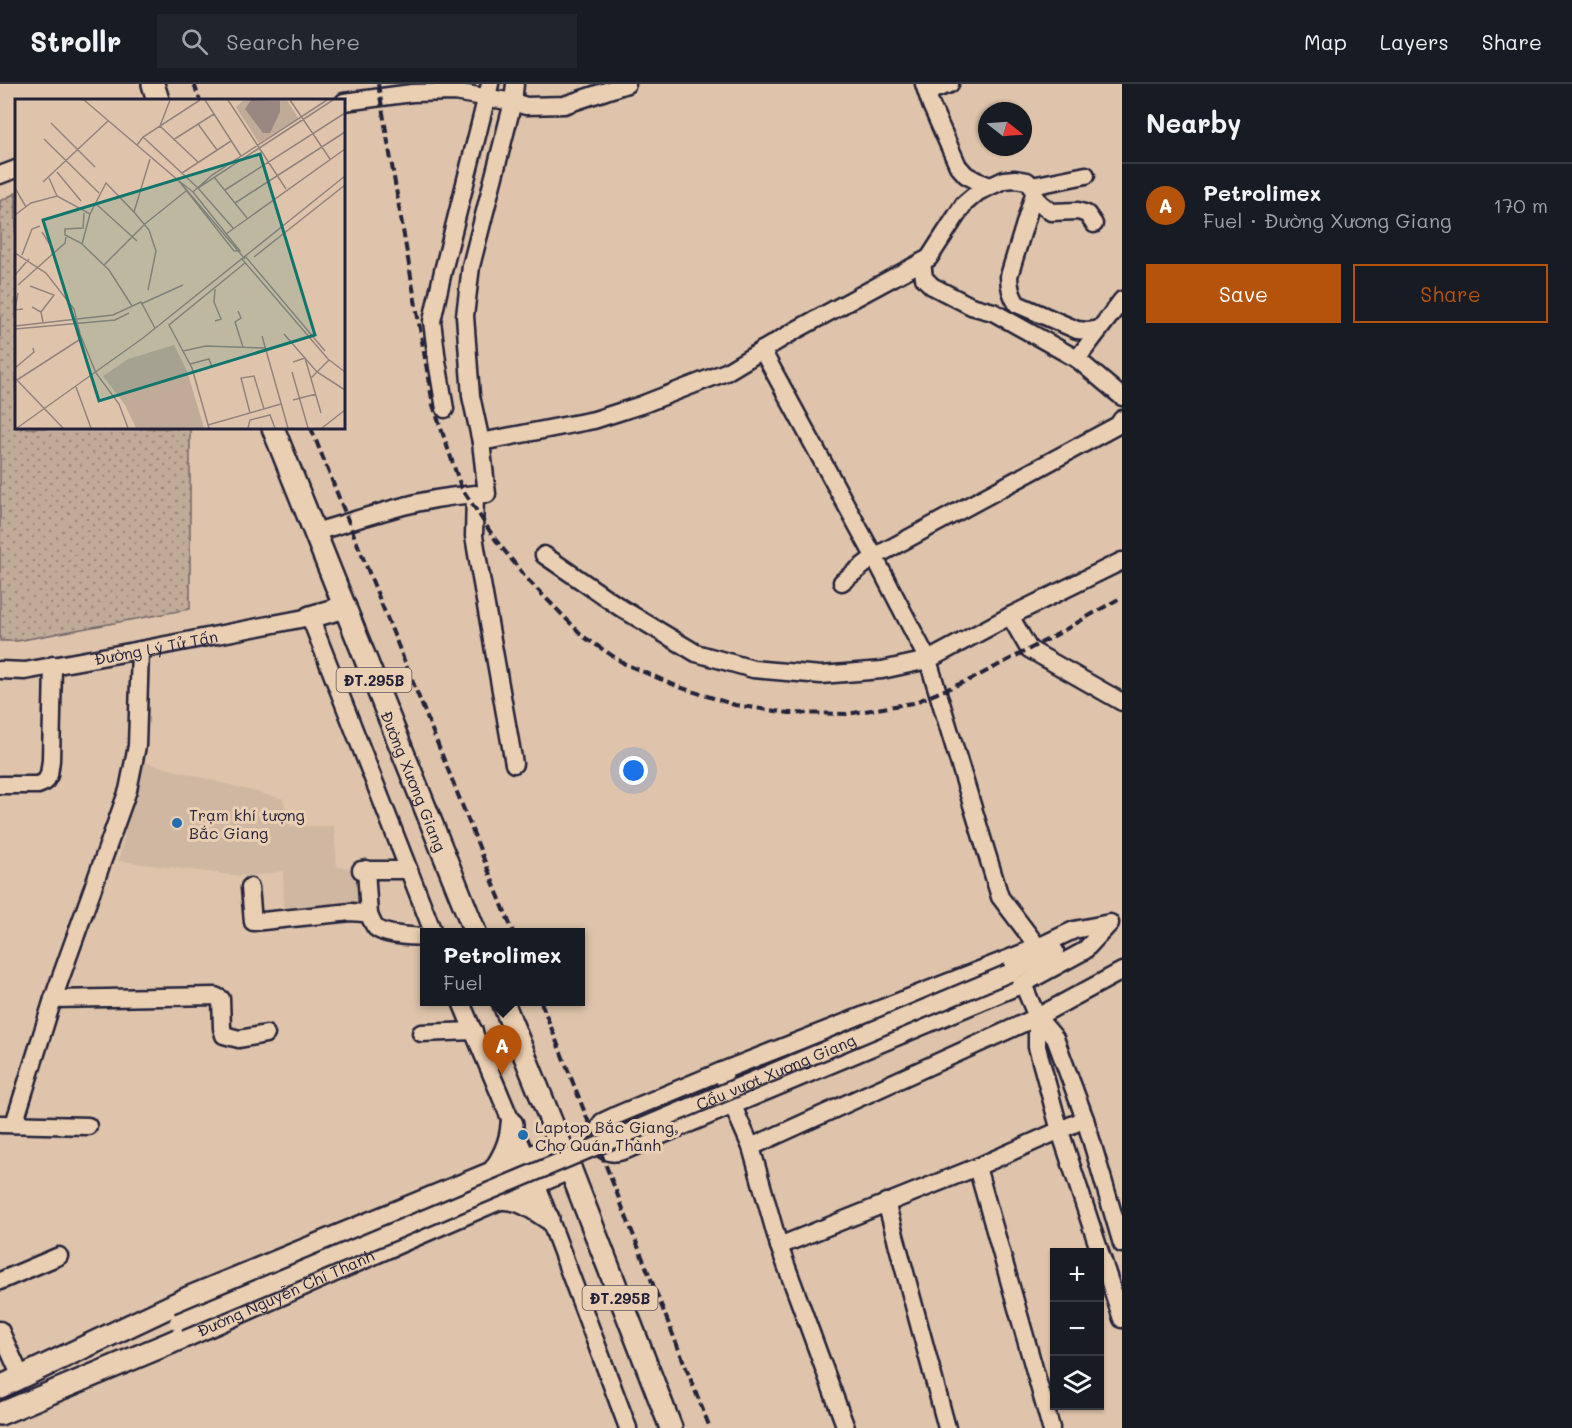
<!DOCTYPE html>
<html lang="en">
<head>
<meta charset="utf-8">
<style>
	:root { --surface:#171b24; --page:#20242c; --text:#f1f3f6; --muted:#9ea1a6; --line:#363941; --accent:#b45309 }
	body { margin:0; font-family:Mali,sans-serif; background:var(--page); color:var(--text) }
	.controls { position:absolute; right:18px; bottom:18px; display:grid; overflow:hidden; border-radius:0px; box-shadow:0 2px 4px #0004 }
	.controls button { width:54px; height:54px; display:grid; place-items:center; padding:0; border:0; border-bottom:2px solid var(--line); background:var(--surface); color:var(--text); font:30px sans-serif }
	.compass { position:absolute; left:978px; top:18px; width:54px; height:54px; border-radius:50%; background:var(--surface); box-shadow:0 2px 4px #0004; rotate:107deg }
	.you { position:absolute; left:634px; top:687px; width:21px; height:21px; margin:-15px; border:4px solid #fff; border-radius:50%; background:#1a73e8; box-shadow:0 0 0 9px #1a73e833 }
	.badge { display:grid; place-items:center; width:39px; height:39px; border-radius:50%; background:var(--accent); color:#fff; font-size:20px; font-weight:700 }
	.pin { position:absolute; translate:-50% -50px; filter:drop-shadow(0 2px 3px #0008) }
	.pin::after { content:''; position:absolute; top:32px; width:21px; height:18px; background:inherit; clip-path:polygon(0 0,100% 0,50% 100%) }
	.popup { position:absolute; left:420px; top:844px; width:165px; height:78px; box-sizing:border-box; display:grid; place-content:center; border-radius:0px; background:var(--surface); filter:drop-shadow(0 2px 4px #0005); font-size:20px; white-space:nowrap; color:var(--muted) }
	.popup b { font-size:22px; color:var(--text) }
	.popup::after { content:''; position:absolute; left:50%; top:100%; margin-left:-12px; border:12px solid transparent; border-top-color:var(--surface) }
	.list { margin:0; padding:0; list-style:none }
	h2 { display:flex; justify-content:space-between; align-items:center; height:78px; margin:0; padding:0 24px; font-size:26px }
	h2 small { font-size:20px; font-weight:400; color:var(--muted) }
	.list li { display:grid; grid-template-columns:39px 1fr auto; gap:18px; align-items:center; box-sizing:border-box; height:84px; padding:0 24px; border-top:2px solid var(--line) }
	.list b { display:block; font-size:22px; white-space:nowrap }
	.list p { margin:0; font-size:20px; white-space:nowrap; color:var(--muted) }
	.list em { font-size:20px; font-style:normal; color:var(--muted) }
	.actions { display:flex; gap:12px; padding:18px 24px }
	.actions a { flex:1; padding:14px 0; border:2px solid var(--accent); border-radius:0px; text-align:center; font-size:21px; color:var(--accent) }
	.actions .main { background:var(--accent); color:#fff }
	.icon { flex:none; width:33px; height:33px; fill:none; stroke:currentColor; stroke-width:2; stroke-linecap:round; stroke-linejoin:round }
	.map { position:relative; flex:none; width:1122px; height:1344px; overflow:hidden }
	header { display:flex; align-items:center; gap:36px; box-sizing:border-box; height:84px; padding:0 30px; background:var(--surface); border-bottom:2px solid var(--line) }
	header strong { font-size:28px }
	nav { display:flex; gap:33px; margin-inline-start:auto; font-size:21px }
	.search { width:420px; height:54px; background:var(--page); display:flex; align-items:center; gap:15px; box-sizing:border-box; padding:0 21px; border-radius:0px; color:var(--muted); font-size:22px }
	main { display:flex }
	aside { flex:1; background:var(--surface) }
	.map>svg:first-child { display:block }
	.built { fill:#d0b7a2 }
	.park { fill:url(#park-dots); stroke:#71666a; stroke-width:1.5 }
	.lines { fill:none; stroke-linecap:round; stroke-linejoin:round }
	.minor-casing { stroke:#22223b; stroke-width:21 }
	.major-casing { stroke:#22223b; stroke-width:26 }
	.minor { stroke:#ebcfb2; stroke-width:16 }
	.major { stroke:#ebcfb2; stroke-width:21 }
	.rail { stroke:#22223b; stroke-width:4; stroke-dasharray:9 4.5; stroke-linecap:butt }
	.minor-bridge-casing { stroke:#22223b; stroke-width:21; stroke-linecap:butt }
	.minor-bridge { stroke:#ebcfb2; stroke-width:16 }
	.poi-dot { fill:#1f6fb2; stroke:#ebcfb2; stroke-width:2 }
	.labels { text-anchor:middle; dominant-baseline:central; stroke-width:6; stroke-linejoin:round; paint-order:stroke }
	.shield { fill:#ebcfb2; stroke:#5e565f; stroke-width:1.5 }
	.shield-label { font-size:15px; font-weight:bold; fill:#22223b }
	.street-label { font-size:16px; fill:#22223b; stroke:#ebcfb2 }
	.poi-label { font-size:16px; fill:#22223b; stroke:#ebcfb2; text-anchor:start }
	.inset-road { fill:none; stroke:#93837e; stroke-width:1.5 }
	.view { fill:#0f766e; fill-opacity:0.15; stroke:#0f766e; stroke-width:3 }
	.inset-edge { fill:none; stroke:#22223b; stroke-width:3 }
</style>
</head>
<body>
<header>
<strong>Strollr</strong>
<div class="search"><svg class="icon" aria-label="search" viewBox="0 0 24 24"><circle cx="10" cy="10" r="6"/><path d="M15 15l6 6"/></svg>Search here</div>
<nav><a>Map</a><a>Layers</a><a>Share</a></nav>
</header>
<main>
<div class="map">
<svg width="1122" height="1344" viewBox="0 0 1122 1344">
	<defs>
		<pattern id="park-dots" width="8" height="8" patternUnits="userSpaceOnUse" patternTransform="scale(1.5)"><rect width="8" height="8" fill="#c0aa98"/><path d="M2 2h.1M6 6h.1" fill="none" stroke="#9c8a7d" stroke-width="1.8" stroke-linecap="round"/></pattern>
	</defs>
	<rect width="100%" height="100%" fill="#dfc4ab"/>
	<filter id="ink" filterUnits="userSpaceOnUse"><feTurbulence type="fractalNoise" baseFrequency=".0167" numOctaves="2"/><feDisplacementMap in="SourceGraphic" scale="12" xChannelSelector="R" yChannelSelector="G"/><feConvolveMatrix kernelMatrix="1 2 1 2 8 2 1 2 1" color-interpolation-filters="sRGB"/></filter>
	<g filter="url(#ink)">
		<polygon class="built" points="139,677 283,715 290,742 334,742 337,783 364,784 367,825 285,841 283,787 248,793 119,777"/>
		<polygon class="park" points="16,109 16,344 190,344 190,525 17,557 0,557 0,117"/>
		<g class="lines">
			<defs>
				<g id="minor">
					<polyline points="924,0 931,21 958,82 966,91 977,97 990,102"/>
					<polyline points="927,8 950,0"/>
					<polyline points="344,18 412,9 455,8 513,18 526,22 564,21 627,0"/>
					<polyline points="0,91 16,85"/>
					<polyline points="1032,102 1086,91"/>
					<polyline points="1034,110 1040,119 1051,128 1078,127 1087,130 1094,140"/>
					<polyline points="922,178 924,194 932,202 971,222 993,228 1077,275"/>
					<polyline points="1122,216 1077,275 1122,313"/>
					<polyline points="762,266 876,476 928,576 1000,813 1038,863"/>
					<polyline points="445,325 437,277 432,237 443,187 490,0"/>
					<path d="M481,358L594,336L641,321L726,288L796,246L929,174L964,120L978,108L1004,96L1015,95L1027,97L1032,102L1034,110L1009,192C1009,203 1011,211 1017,220L1077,246L1088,247L1099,245"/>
					<polyline points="475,410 474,452 480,488 514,680"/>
					<path d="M315,448C371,432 428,410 487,410L481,358L471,312L465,232L471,182L513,18L515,0"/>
					<polyline points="544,471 621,524 696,569 753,585 821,591 882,586 928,576 1010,532"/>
					<polyline points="1122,477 1010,532 1029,565 1122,618"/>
					<polyline points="842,498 874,473 1118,341 1122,335"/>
					<path id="s1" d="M0,586L25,587L140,566L310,533L433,848"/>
					<polyline points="0,701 38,701 45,698 49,691 51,676 53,581"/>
					<polyline points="366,785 369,831"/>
					<polyline points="361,786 408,786"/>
					<path d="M250,803L253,838L351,828L363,829L369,831C371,835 373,841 376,844C386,852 411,852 424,853"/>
					<path d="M1110,839L1084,867L1023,900L626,1066C617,1069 612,1070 604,1066L598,1046L602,1038L617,1031L722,987L1038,863L1074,846Z"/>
					<polyline points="1009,889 1055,867"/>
					<polyline points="1023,900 1037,933 1055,954 1085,1035 1122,1160"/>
					<polyline points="53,915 215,912 221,915 222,944 224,951 239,955 266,950"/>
					<polyline points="461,918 527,1075 628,1344"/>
					<polyline points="1037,933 1037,963 1060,1047 1122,1235"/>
					<polyline points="421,949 474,947"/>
					<polyline points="722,987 733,1022 751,1063 779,1162 846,1344"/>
					<polyline points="0,1040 88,1042"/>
					<polyline points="14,1040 53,915 128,706 137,662 140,566"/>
					<polyline points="751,1063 1037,933 1122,887"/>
					<polyline points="977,1083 1051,1344"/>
					<polyline points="886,1118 947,1344"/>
					<polyline points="779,1162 977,1083 1085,1035"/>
					<polyline points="0,1197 59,1172"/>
					<polyline points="0,1246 21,1293"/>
				</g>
				<g id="major">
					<polyline points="153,0 158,16"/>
					<path id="s2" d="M273,344L475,848"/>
					<polyline points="310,533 345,523"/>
					<polyline points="503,918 570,1084 671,1344"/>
					<path d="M492,1090C503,1074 511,1059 512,1040"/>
					<path d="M500,1114C521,1115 531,1122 548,1134"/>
					<polyline points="0,1303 190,1213 560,1061"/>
					<path id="s3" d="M0,1330L170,1259L401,1157L570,1084"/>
				</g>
			</defs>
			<use href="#minor" class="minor-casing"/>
			<use href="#major" class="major-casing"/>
			<use href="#minor" class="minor"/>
			<use href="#major" class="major"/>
			<g class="rail">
				<polyline points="194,0 200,16"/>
				<polyline points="378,0 433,321 461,403 495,455 528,496 584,553 625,580 679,603 735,621 789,629 847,630 913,619 974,594 1054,552 1122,513"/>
				<polyline points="311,344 513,848"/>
				<polyline points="541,918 710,1344"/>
			</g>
			<defs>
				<g id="minor-bridge">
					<path id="s4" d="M178,1238L1009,889"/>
				</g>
			</defs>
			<use href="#minor-bridge" class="minor-bridge-casing"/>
			<use href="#minor-bridge" class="minor-bridge"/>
		</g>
	</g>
	<g class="poi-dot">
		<circle cx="177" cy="739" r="6"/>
		<circle cx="523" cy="1051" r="6"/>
	</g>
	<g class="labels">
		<g class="shield">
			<rect x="336.5" y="584" width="75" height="24" rx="4.5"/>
			<rect x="582.5" y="1202" width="75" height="24" rx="4.5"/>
		</g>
		<g class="shield-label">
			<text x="374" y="596">ĐT.295B</text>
			<text x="620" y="1214">ĐT.295B</text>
		</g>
		<g class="street-label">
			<text stroke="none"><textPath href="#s1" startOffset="158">Đường Lý Tử Tấn</textPath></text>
			<text stroke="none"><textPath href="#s2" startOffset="380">Đường Xương Giang</textPath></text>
			<text stroke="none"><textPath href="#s4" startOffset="648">Cầu vượt Xương Giang</textPath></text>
			<text stroke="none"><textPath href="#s3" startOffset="310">Đường Nguyễn Chí Thanh</textPath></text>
		</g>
		<g class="poi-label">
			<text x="189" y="730">Trạm khí tượng<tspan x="189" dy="18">Bắc Giang</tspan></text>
			<text x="535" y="1042">Laptop Bắc Giang,<tspan x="535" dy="18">Chợ Quán Thành</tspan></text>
		</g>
	</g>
	<g transform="translate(15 15)">
		<rect width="330" height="330" fill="#dfc4ab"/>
		<path d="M229,1H272L283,19L244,44L221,8ZM159,246L172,272L189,329H121L110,306L88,277L113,260Z" fill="#c0aa98"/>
		<path d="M236,1L265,2V13L255,34H248L230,10Z" fill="#998882"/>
		<path class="inset-road" d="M69,1L164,82L230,160M155,1L145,27L183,63M190,1L226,57M213,1L271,90M275,1L315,60M36,24L80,68M183,25L202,51M128,38L183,89L218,129M29,40L84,94M158,41L199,15M122,46L128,38L185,1M42,73L66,102M167,74L216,42M199,78L232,119M34,79L42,97M164,82L178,93L225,152H219ZM28,83L93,22M0,89L11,108M183,89L318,1M210,91L330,14M178,93L197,76L312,1M80,104L122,142M220,104L330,33M119,113L134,131L141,152L133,191M69,114L68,129L50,130V136L66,144L94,171L117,207M0,116L16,104L42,97L75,115L91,84L119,113L135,60M27,133L39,152M211,135L330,50M67,145L75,115M0,154L31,174L59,210L65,235L81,274L104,305L113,329M7,156L17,130L25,127M230,157L310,252M239,158L330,86M227,160L313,260L330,273M89,166L131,124L171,92M0,176L14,160M3,186L50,144L51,138M15,187L39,196L26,213M200,190L199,203L206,220L200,222M3,194L0,211L8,210M126,205L168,186M17,208L26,213L28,223M223,212L226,219L220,223L228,248M0,227L98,216L126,203L140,229M0,230L100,221L114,214M269,235L302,273L330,291M247,237L273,329M168,252L191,247L250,249M278,263L290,259L306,314M175,265L194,260L197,268M0,269L19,253L18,249M277,273L293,329M0,279L48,329M296,279L314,261M2,281L67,239M61,288L76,329M278,301L301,295M235,314L226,279L239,277L249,310M193,326L266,305M2,329L128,239L330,77M194,329L177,269L154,226L230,164M233,329L235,321L255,316L260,329M307,329L330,311"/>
		<path class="view" d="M245,55L300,236L84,302L28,121Z"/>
		<rect width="330" height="330" class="inset-edge"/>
	</g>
</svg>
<div class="controls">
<button>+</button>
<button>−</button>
<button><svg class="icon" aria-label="layers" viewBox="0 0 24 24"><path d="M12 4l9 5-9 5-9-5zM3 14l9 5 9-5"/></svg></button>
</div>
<svg class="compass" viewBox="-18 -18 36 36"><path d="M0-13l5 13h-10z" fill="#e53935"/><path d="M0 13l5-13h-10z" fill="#9ea1a6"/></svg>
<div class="you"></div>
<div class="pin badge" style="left:502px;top:991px">A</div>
<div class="popup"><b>Petrolimex</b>Fuel</div>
</div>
<aside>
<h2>Nearby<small></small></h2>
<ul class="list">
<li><span class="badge">A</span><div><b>Petrolimex</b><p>Fuel · Đường Xương Giang</p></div><em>170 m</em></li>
</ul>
<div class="actions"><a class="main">Save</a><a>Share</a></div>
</aside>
</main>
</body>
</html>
